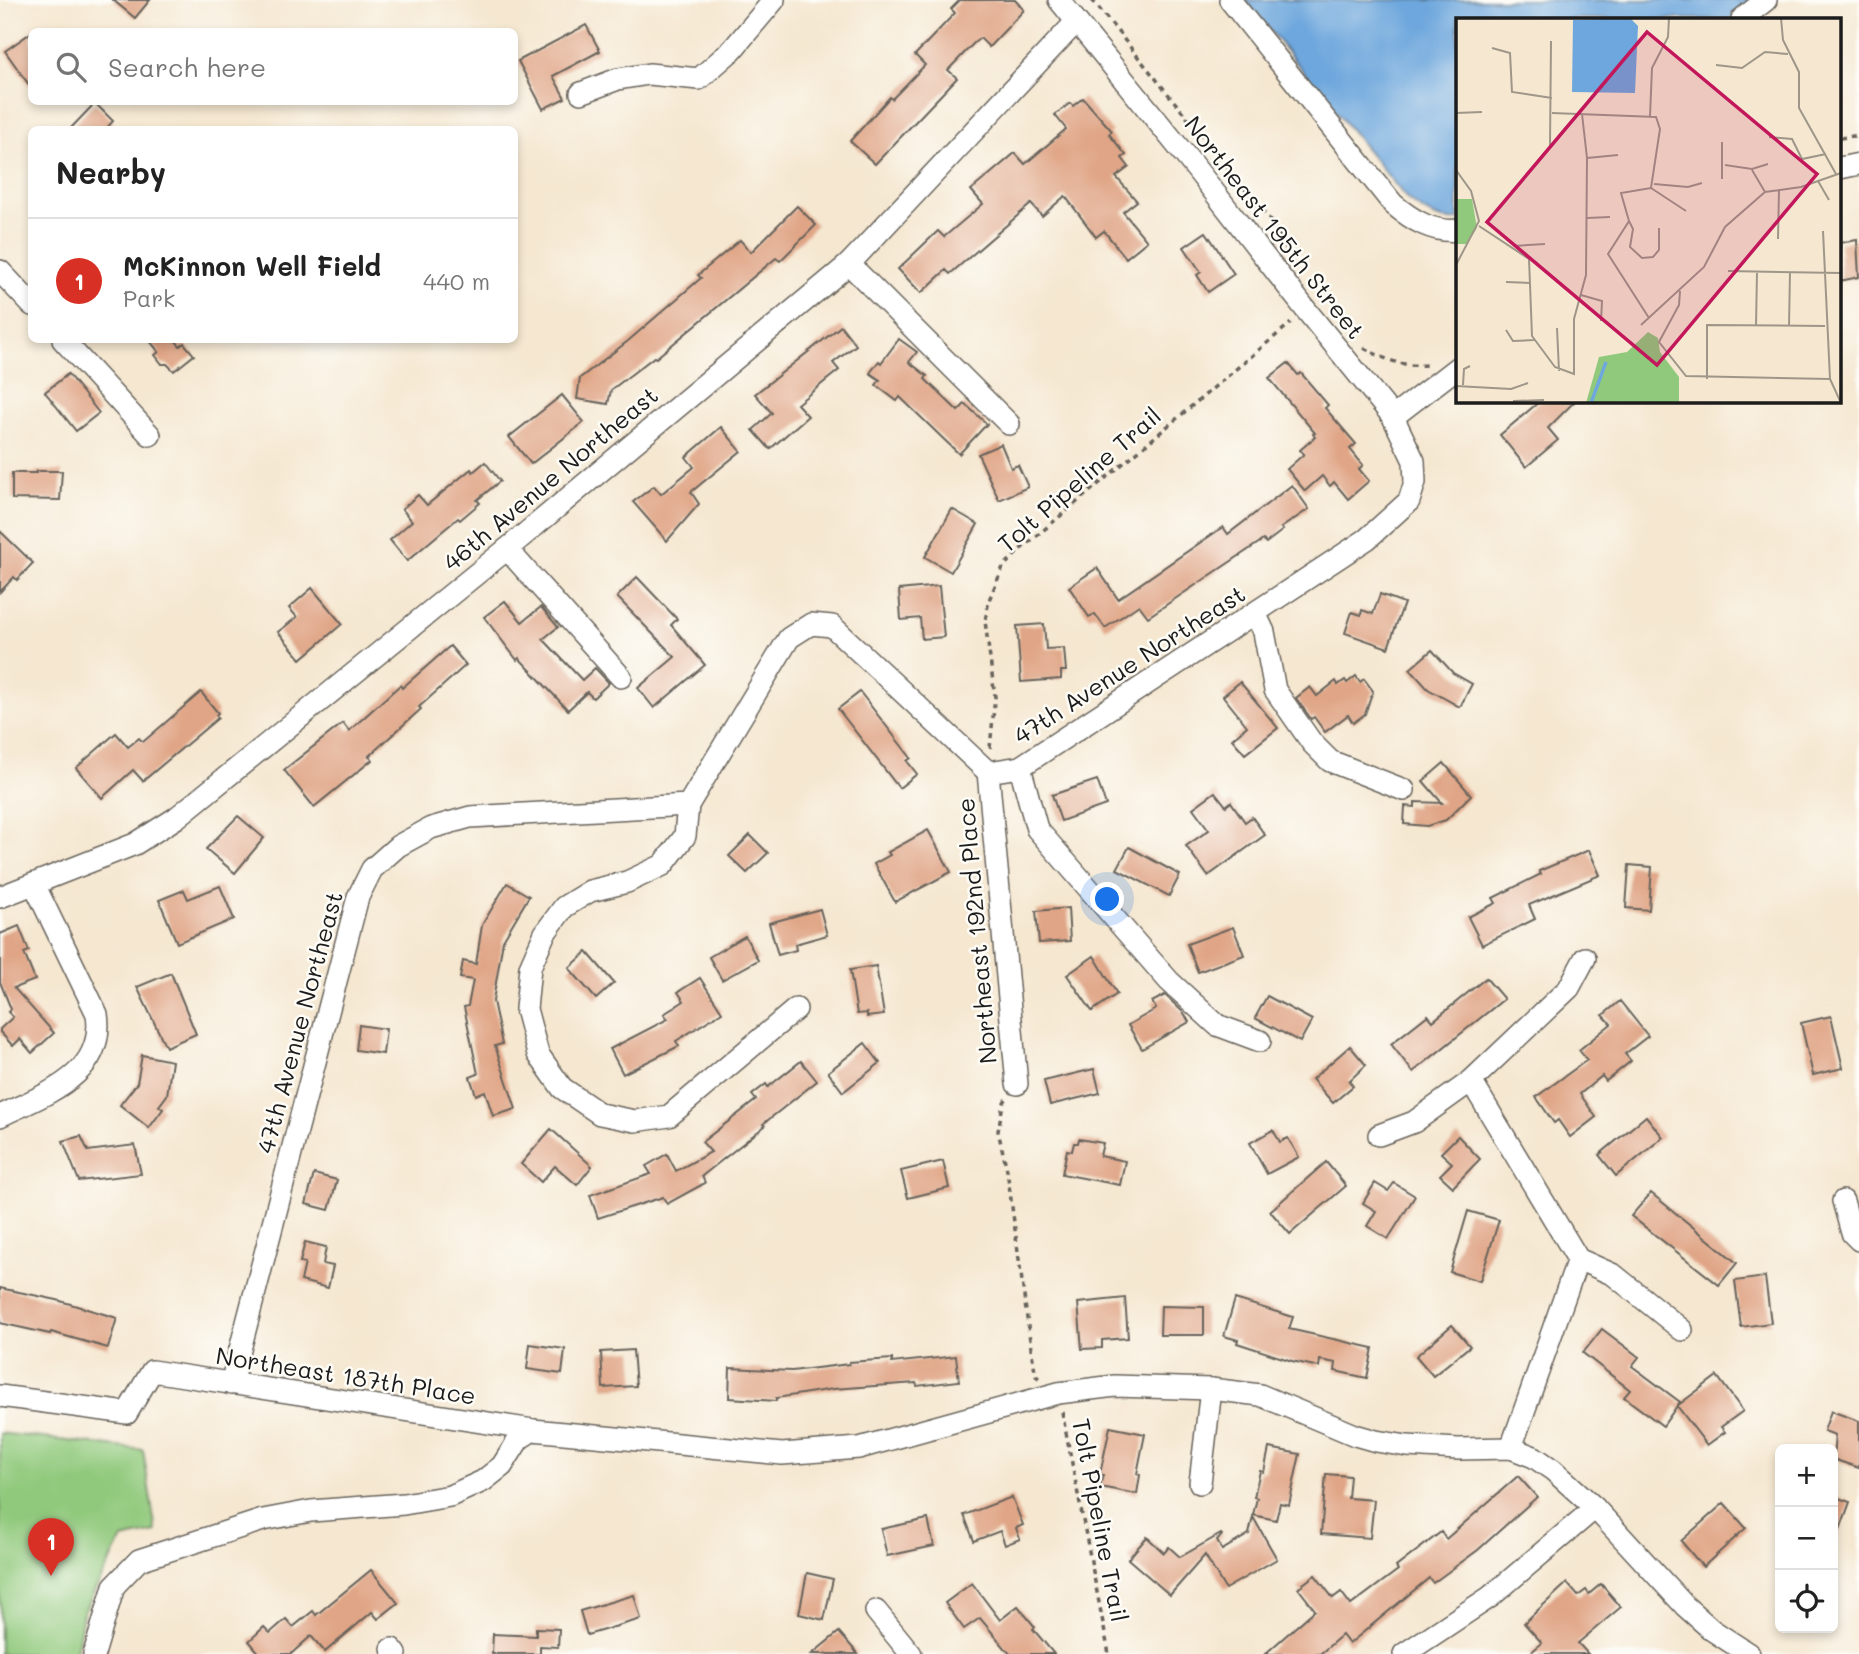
<!DOCTYPE html>
<html lang="en">
<head>
<meta charset="utf-8">
<style>
	:root { --surface:#fff; --page:#f2f2f2; --text:#222; --muted:#767676; --line:#e0e0e0; --accent:#d93025 }
	body { margin:0; font-family:Mali,sans-serif; background:var(--page); color:var(--text) }
	.controls { position:absolute; right:21px; bottom:21px; display:grid; overflow:hidden; border-radius:10px; box-shadow:0 4px 10px #0003 }
	.controls button { width:63px; height:63px; display:grid; place-items:center; padding:0; border:0; border-bottom:2px solid var(--line); background:var(--surface); color:var(--text); font:35px sans-serif }
	.you { position:absolute; left:1108px; top:900px; width:24px; height:24px; margin:-18px; border:5px solid #fff; border-radius:50%; background:#1a73e8; box-shadow:0 0 0 10px #1a73e833 }
	.badge { display:grid; place-items:center; width:46px; height:46px; border-radius:50%; background:var(--accent); color:#fff; font-size:23px; font-weight:700 }
	.pin { position:absolute; translate:-50% -58px; filter:drop-shadow(0 2px 4px #0008) }
	.pin::after { content:''; position:absolute; top:37px; width:24px; height:21px; background:inherit; clip-path:polygon(0 0,100% 0,50% 100%) }
	.list { margin:0; padding:0; list-style:none }
	h2 { display:flex; justify-content:space-between; align-items:center; height:91px; margin:0; padding:0 28px; font-size:30px }
	h2 small { font-size:23px; font-weight:400; color:var(--muted) }
	.list li { display:grid; grid-template-columns:46px 1fr auto; gap:21px; align-items:center; box-sizing:border-box; height:126px; padding:0 28px; border-top:2px solid var(--line) }
	.list b { display:block; font-size:26px; white-space:nowrap }
	.list p { margin:0; font-size:23px; white-space:nowrap; color:var(--muted) }
	.list em { font-size:23px; font-style:normal; color:var(--muted) }
	.icon { flex:none; width:38px; height:38px; fill:none; stroke:currentColor; stroke-width:2; stroke-linecap:round; stroke-linejoin:round }
	.map { position:relative; flex:none; width:1859px; height:1654px; overflow:hidden }
	.search { position:absolute; background:var(--surface); box-shadow:0 4px 10px #0003; left:28px; top:28px; width:490px; height:77px; display:flex; align-items:center; gap:18px; box-sizing:border-box; padding:0 24px; border-radius:10px; color:var(--muted); font-size:26px }
	.panel { position:absolute; background:var(--surface); box-shadow:0 4px 10px #0003; left:28px; top:126px; width:490px; height:217px; border-radius:10px }
	.map>svg:first-child { display:block }
	.green { fill:#90c97c; stroke:#56724c; stroke-width:2 }
	.water { fill:#6ea7dd; stroke:#45627c; stroke-width:2 }
	.building { fill:#e0a586 }
	.lines { fill:none; stroke-linecap:round; stroke-linejoin:round }
	.minor-casing { stroke:#68635b; stroke-width:24 }
	.path { stroke:#68635b; stroke-width:3.5; stroke-dasharray:5 5; stroke-linecap:butt }
	.minor { stroke:#fff; stroke-width:21 }
	.labels { text-anchor:middle; dominant-baseline:central; stroke-width:5; stroke-linejoin:round; paint-order:stroke }
	.street-label { font-size:24px; fill:#1c1c1c; stroke:#fdfcf7 }
	.inset-river { fill:none; stroke:#6ea7dd; stroke-width:3.5 }
	.inset-road { fill:none; stroke:#9e9688; stroke-width:2 }
	.view { fill:#c2185b; fill-opacity:0.15; stroke:#c2185b; stroke-width:3.5 }
	.inset-edge { fill:none; stroke:#1c1c1c; stroke-width:3.5 }
</style>
</head>
<body>
<div class="map">
<svg width="1859" height="1654" viewBox="0 0 1859 1654">
	<rect width="100%" height="100%" fill="#fdfcf7"/>
	<filter id="ink" filterUnits="userSpaceOnUse"><feTurbulence type="fractalNoise" baseFrequency=".0143" numOctaves="2"/><feDisplacementMap in="SourceGraphic" scale="14" xChannelSelector="R" yChannelSelector="G"/><feConvolveMatrix kernelMatrix="1 2 1 2 8 2 1 2 1" color-interpolation-filters="sRGB"/></filter>
	<filter id="wash" filterUnits="userSpaceOnUse"><feTurbulence type="fractalNoise" baseFrequency=".00686" numOctaves="4" result="noise"/><feDisplacementMap in="SourceGraphic" scale="28" xChannelSelector="R" yChannelSelector="G"/><feGaussianBlur stdDeviation="1.57" result="paint"/><feColorMatrix in="noise" values="0 0 0 0 0 0 0 0 0 0 0 0 0 0 0 0 0 1.4 0 .05"/><feComposite in="paint" operator="in"/></filter>
	<g filter="url(#wash)">
		<rect width="100%" height="100%" fill="#f5e7d0"/>
		<polygon class="green" points="0,1433 143,1450 156,1532 122,1539 83,1613 76,1654 0,1654"/>
		<path class="water" d="M1245,0H1753L1730,19H1458V220C1438,222 1422,211 1407,199Z"/>
		<g id="blocks">
			<g class="building">
				<polygon points="113,0 150,0 135,18"/>
				<polygon points="960,0 1015,0 1024,10 989,47 980,38 974,43 948,70 957,78 875,164 850,141 890,97 892,99 925,65 915,55 955,13 951,9"/>
				<polygon points="586,25 600,51 553,76 565,98 543,109 518,61"/>
				<polygon points="32,32 32,89 5,51"/>
				<polygon points="1083,98 1112,131 1109,134 1126,155 1122,158 1129,167 1116,177 1137,201 1123,212 1147,241 1126,258 1104,231 1096,237 1065,196 1042,216 1031,204 950,274 946,270 921,293 898,269 938,231 944,237 983,204 971,190 989,175 1015,153 1025,164 1066,129 1055,115 1070,103 1073,106"/>
				<polygon points="95,103 113,121 105,130 69,130"/>
				<polygon points="797,206 816,225 780,261 776,258 656,358 654,357 611,390 608,404 577,399 580,378 628,341 701,278 698,275 740,240 751,252"/>
				<polygon points="1206,232 1234,274 1208,292 1197,275 1201,272 1184,247"/>
				<polygon points="1857,240 1859,277 1840,281 1840,243"/>
				<polygon points="841,326 856,345 833,363 839,370 797,404 808,416 770,449 753,430 772,413 755,394"/>
				<polygon points="899,339 917,352 909,362 927,376 925,379 958,411 965,404 987,424 959,454 900,397 897,401 876,385 880,380 870,373 879,361 881,363"/>
				<polygon points="149,340 175,340 180,346 184,343 194,355 174,371 167,364 162,364 155,355 159,352"/>
				<polygon points="1288,363 1298,375 1301,373 1328,405 1325,408 1356,444 1350,449 1363,465 1359,469 1369,481 1348,499 1334,482 1330,486 1322,476 1305,491 1287,469 1304,454 1300,450 1315,437 1313,434 1315,433 1269,378"/>
				<polygon points="68,374 99,413 76,431 45,392"/>
				<polygon points="562,395 584,422 531,464 509,437"/>
				<polygon points="1540,401 1575,401 1548,428 1558,440 1526,467 1500,435"/>
				<polygon points="721,427 741,451 691,492 699,504 667,541 633,502 654,486 661,494 694,467 686,457"/>
				<polygon points="1001,444 1011,468 1018,465 1028,487 999,500 978,454"/>
				<polygon points="485,462 500,481 477,500 480,503 460,520 458,518 407,561 390,540 412,521 402,509 418,495 427,505 471,469 473,472"/>
				<polygon points="36,471 62,471 60,500 12,499 12,473 36,473"/>
				<polygon points="1292,485 1309,509 1281,528 1283,530 1266,543 1263,540 1148,617 1139,605 1105,628 1095,614 1089,617 1069,587 1097,568 1118,599 1223,527 1228,534"/>
				<polygon points="952,509 978,524 951,572 925,557"/>
				<polygon points="0,531 33,563 17,580 14,577 0,592"/>
				<polygon points="637,577 677,619 671,625 705,665 654,708 638,688 675,657 617,597"/>
				<polygon points="939,586 944,637 922,639 920,618 901,620 899,590"/>
				<polygon points="312,588 342,624 301,659 278,632 297,617 289,608"/>
				<polygon points="1380,594 1404,603 1388,648 1345,633 1352,612 1361,615 1362,610 1373,614"/>
				<polygon points="505,601 522,622 541,607 558,627 543,639 582,680 595,668 609,683 593,698 587,692 568,710 519,658 517,660 484,617"/>
				<polygon points="1044,624 1046,649 1064,648 1066,671 1061,671 1061,679 1021,682 1017,626"/>
				<polygon points="450,646 466,665 419,707 421,709 369,756 372,760 314,807 284,770 343,723 349,731 400,685 402,688"/>
				<polygon points="1432,650 1453,673 1472,684 1460,707 1428,689 1410,669"/>
				<polygon points="1356,676 1360,682 1364,679 1373,691 1365,714 1353,723 1348,715 1325,732 1314,717 1311,719 1296,698 1310,687 1317,696 1336,681 1338,685 1345,680 1347,683"/>
				<polygon points="1240,682 1278,728 1245,754 1232,739 1247,726 1223,696"/>
				<polygon points="201,692 218,713 216,715 218,718 143,781 133,770 102,798 76,768 116,733 128,747 139,738 143,742"/>
				<polygon points="860,692 911,758 907,761 917,774 899,788 838,709"/>
				<polygon points="1444,763 1471,795 1446,820 1427,826 1404,824 1405,806 1415,807 1415,802 1442,803 1423,781"/>
				<polygon points="1097,780 1106,805 1061,821 1052,795"/>
				<polygon points="1215,792 1226,806 1231,802 1245,822 1252,817 1265,835 1208,876 1186,846 1209,830 1193,808"/>
				<polygon points="238,816 264,838 235,873 206,849"/>
				<polygon points="928,830 951,872 895,902 874,864 890,855 888,852"/>
				<polygon points="750,835 768,853 747,873 729,856"/>
				<polygon points="1129,847 1180,875 1169,896 1117,869"/>
				<polygon points="1589,850 1600,875 1529,905 1535,919 1482,945 1468,917 1496,903 1493,898 1541,874 1539,871"/>
				<polygon points="1629,865 1652,867 1649,910 1626,908"/>
				<polygon points="507,883 529,896 503,940 493,1001 502,1044 495,1046 516,1109 493,1116 485,1091 476,1095 470,1077 478,1074 464,1007 468,1006 473,980 460,978 463,961 476,964 482,925"/>
				<polygon points="220,886 234,919 177,943 159,900 184,890 188,899"/>
				<polygon points="1068,908 1070,941 1039,943 1036,911"/>
				<polygon points="820,909 827,935 795,944 796,950 778,955 769,923"/>
				<polygon points="19,926 29,951 24,953 35,980 14,988 54,1033 32,1053 20,1039 13,1046 0,1032 0,1029 13,1017 8,1012 11,1009 0,982 0,934"/>
				<polygon points="1233,927 1244,955 1198,972 1187,944"/>
				<polygon points="745,936 758,960 722,980 709,957"/>
				<polygon points="587,952 614,983 596,999 569,968"/>
				<polygon points="1094,956 1117,994 1092,1011 1067,975"/>
				<polygon points="876,966 884,1015 867,1017 867,1013 857,1014 850,970"/>
				<polygon points="171,973 196,1034 166,1047 137,987"/>
				<polygon points="700,978 722,1012 676,1041 679,1046 623,1074 610,1049 668,1019 664,1014 684,1001 678,992"/>
				<polygon points="1486,978 1504,999 1413,1072 1391,1044 1428,1015 1433,1021"/>
				<polygon points="1165,995 1184,1013 1189,1022 1142,1049 1128,1025 1156,1009 1152,1002"/>
				<polygon points="1267,996 1312,1020 1300,1042 1255,1018"/>
				<polygon points="1620,1001 1648,1036 1625,1054 1631,1061 1606,1081 1602,1076 1580,1094 1596,1117 1570,1137 1558,1120 1554,1123 1536,1097 1587,1060 1579,1050 1611,1024 1603,1015"/>
				<polygon points="1831,1016 1843,1068 1813,1075 1801,1023"/>
				<polygon points="359,1025 386,1029 383,1054 356,1050"/>
				<polygon points="865,1043 880,1063 843,1092 828,1072"/>
				<polygon points="1350,1046 1366,1065 1349,1081 1353,1086 1333,1103 1312,1079"/>
				<polygon points="142,1055 172,1061 167,1095 159,1106 163,1109 149,1128 120,1105 137,1083"/>
				<polygon points="801,1061 817,1081 763,1124 765,1126 702,1176 705,1183 667,1204 663,1197 598,1218 590,1195 651,1174 646,1166 667,1154 676,1171 711,1152 702,1142 756,1100 752,1095 766,1084 768,1087"/>
				<polygon points="1094,1069 1100,1093 1050,1105 1044,1081"/>
				<polygon points="1646,1116 1663,1137 1616,1176 1599,1155"/>
				<polygon points="551,1129 592,1166 577,1185 555,1166 541,1182 521,1164"/>
				<polygon points="1273,1130 1280,1142 1288,1138 1299,1157 1267,1174 1250,1143"/>
				<polygon points="81,1136 88,1151 135,1145 141,1174 79,1181 63,1141"/>
				<polygon points="1458,1136 1480,1159 1453,1187 1440,1175 1452,1163 1441,1153"/>
				<polygon points="1079,1139 1103,1143 1100,1156 1125,1161 1120,1185 1062,1174 1067,1150 1072,1151 1074,1143 1078,1143"/>
				<polygon points="943,1161 949,1188 908,1198 901,1171"/>
				<polygon points="1326,1162 1346,1186 1290,1234 1270,1211"/>
				<polygon points="314,1174 337,1180 329,1210 306,1204"/>
				<polygon points="1375,1183 1388,1191 1394,1183 1415,1196 1388,1239 1367,1226 1376,1211 1363,1203"/>
				<polygon points="1651,1193 1737,1263 1719,1285 1631,1216"/>
				<polygon points="1468,1211 1499,1220 1480,1281 1450,1272"/>
				<polygon points="305,1242 326,1247 323,1264 333,1266 328,1288 301,1281 305,1263 300,1262"/>
				<polygon points="1765,1277 1771,1323 1741,1327 1735,1281"/>
				<polygon points="0,1288 57,1300 117,1318 108,1348 51,1332 50,1334 0,1323"/>
				<polygon points="1125,1298 1128,1338 1102,1340 1102,1348 1082,1349 1078,1303"/>
				<polygon points="1235,1299 1293,1317 1289,1329 1373,1348 1367,1378 1335,1371 1336,1363 1320,1360 1319,1367 1292,1361 1237,1343 1238,1340 1224,1336"/>
				<polygon points="1161,1306 1204,1307 1204,1335 1160,1335"/>
				<polygon points="1452,1325 1470,1346 1433,1376 1416,1356"/>
				<polygon points="1602,1329 1639,1357 1632,1366 1680,1402 1677,1406 1717,1376 1743,1411 1721,1427 1725,1432 1707,1445 1677,1406 1663,1426 1624,1397 1630,1390 1583,1353"/>
				<polygon points="530,1344 565,1349 562,1374 527,1369"/>
				<polygon points="633,1350 636,1386 603,1388 601,1352"/>
				<polygon points="956,1356 959,1381 917,1386 916,1383 833,1389 776,1398 776,1401 729,1398 730,1368 792,1371 849,1364 849,1362 892,1359 892,1363"/>
				<polygon points="1831,1411 1859,1421 1859,1468 1833,1459 1835,1435 1824,1431"/>
				<polygon points="1110,1427 1145,1434 1137,1474 1140,1475 1137,1494 1100,1487 1103,1475 1100,1474"/>
				<polygon points="1269,1448 1300,1454 1289,1505 1280,1503 1276,1520 1253,1515 1257,1498 1254,1497 1260,1471 1264,1472"/>
				<polygon points="1326,1474 1350,1476 1348,1498 1374,1500 1370,1538 1321,1534"/>
				<polygon points="1518,1476 1537,1497 1478,1550 1433,1583 1429,1578 1349,1644 1342,1635 1320,1654 1265,1654 1315,1610 1298,1588 1315,1575 1333,1598 1341,1592 1351,1605 1398,1570 1396,1567 1441,1532 1446,1539"/>
				<polygon points="1833,1496 1850,1502 1835,1543 1833,1542"/>
				<polygon points="1012,1497 1023,1525 1016,1528 1020,1539 1005,1545 1000,1531 974,1541 964,1515"/>
				<polygon points="1724,1503 1746,1528 1703,1567 1681,1541"/>
				<polygon points="1253,1517 1277,1559 1225,1589 1205,1555 1170,1595 1128,1559 1147,1537 1164,1553 1169,1547 1180,1557 1221,1534 1222,1535 1217,1541 1222,1550 1249,1534"/>
				<polygon points="928,1519 934,1546 887,1556 881,1529"/>
				<polygon points="371,1570 398,1603 378,1619 372,1612 325,1652 311,1636 291,1654 260,1654 249,1641 264,1627 270,1633 286,1619 293,1627 313,1611 316,1615"/>
				<polygon points="807,1573 833,1579 824,1620 799,1614"/>
				<polygon points="972,1583 1000,1620 1018,1606 1035,1627 1033,1629 1054,1654 1010,1654 980,1618 964,1629 945,1603"/>
				<polygon points="1567,1583 1578,1596 1586,1590 1589,1594 1601,1584 1621,1607 1578,1643 1588,1654 1529,1654 1542,1643 1524,1623"/>
				<polygon points="634,1595 641,1619 587,1635 580,1611"/>
				<polygon points="536,1628 559,1629 558,1647 540,1646 540,1654 492,1654 493,1634 536,1636"/>
				<polygon points="839,1632 858,1654 812,1654"/>
			</g>
		</g>
	</g>
	<g filter="url(#ink)">
		<use href="#blocks" fill-opacity="0" stroke="#68635b" stroke-width="2"/>
		<g class="lines">
			<defs>
				<g id="minor">
					<path d="M1230,0L1393,204C1412,220 1433,233 1458,230"/>
					<polyline points="1742,19 1766,0"/>
					<polyline points="581,93 618,79 649,74 699,79 732,50 774,0"/>
					<polyline points="1840,168 1859,164"/>
					<polyline points="849,264 1009,424"/>
					<polyline points="0,271 32,305"/>
					<polyline points="63,340 150,435"/>
					<polyline points="1393,417 1458,367"/>
					<polyline points="507,549 621,677"/>
					<polyline points="1255,613 1264,632 1275,690 1312,743 1330,761 1404,790"/>
					<polyline points="1020,767 1037,829 1169,981 1217,1025 1260,1041"/>
					<polyline points="988,772 1020,767 1367,539 1409,501 1415,482 1414,461 1393,417 1306,310 1197,170 1059,0"/>
					<polyline points="988,772 1017,1084"/>
					<polyline points="688,805 685,836 663,865 627,882 590,891 564,907 545,933 530,967 526,1009 538,1054 562,1088 600,1114 635,1121 669,1116 796,1009"/>
					<polyline points="0,897 135,844 176,818 507,549 849,264 1076,22"/>
					<polyline points="1471,1081 1578,1259 1614,1275 1682,1330"/>
					<path d="M0,1116C45,1094 106,1075 97,1014L34,884"/>
					<polyline points="1379,1135 1414,1122 1471,1081 1569,988 1585,958"/>
					<polyline points="1843,1201 1852,1233 1859,1240"/>
					<polyline points="231,1384 358,897 372,869 398,846 431,828 470,817 688,805 789,638 811,624 832,626 988,772"/>
					<polyline points="0,1396 127,1413 152,1371 533,1430 782,1454 859,1448 1058,1393 1115,1386 1211,1389 1260,1395 1355,1435 1376,1441 1407,1446 1458,1449 1511,1448 1534,1457 1553,1470 1595,1508 1685,1606 1712,1630 1749,1654"/>
					<polyline points="1511,1448 1578,1259"/>
					<polyline points="1200,1483 1211,1389"/>
					<polyline points="876,1611 911,1654"/>
					<polyline points="392,1649 396,1654"/>
					<polyline points="94,1654 114,1586 139,1560 263,1520 311,1511 404,1504 450,1496 483,1481 502,1466 519,1439 533,1430"/>
					<polyline points="1404,1654 1490,1597 1595,1508"/>
				</g>
			</defs>
			<use href="#minor" class="minor-casing"/>
			<g class="path">
				<polyline points="1092,0 1271,221 1288,252"/>
				<polyline points="1840,138 1859,135"/>
				<path d="M1364,348C1384,359 1402,367 1426,365"/>
				<polyline points="990,748 995,697 985,621 989,600 1003,567 1021,549 1291,323"/>
				<polyline points="1006,1099 1003,1104 998,1131 1007,1170 1031,1348 1036,1376 1040,1379"/>
				<polyline points="1062,1412 1109,1654"/>
			</g>
			<use href="#minor" class="minor"/>
		</g>
	</g>
	<g class="labels">
		<g class="street-label">
			<text transform="translate(1275 227) rotate(52)">Northeast 195th Street</text>
			<text transform="translate(550 478) rotate(-40)">46th Avenue Northeast</text>
			<text transform="translate(1079 479) rotate(-41)">Tolt Pipeline Trail</text>
			<text transform="translate(1129 664) rotate(-33)">47th Avenue Northeast</text>
			<text transform="translate(976 931) rotate(-95)">Northeast 192nd Place</text>
			<text transform="translate(299 1022) rotate(-75)">47th Avenue Northeast</text>
			<text transform="translate(346 1375) rotate(9)">Northeast 187th Place</text>
			<text transform="translate(1101 1520) rotate(79)">Tolt Pipeline Trail</text>
		</g>
	</g>
	<g transform="translate(1456 18)">
		<rect width="385" height="385" fill="#f5e7d0"/>
		<path d="M0,181H16L21,210L11,226H0ZM192,314L202,320L204,334L223,359V385H130L143,339L171,334Z" fill="#90c97c"/>
		<path d="M174,0L182,8L179,75L116,74L117,2Z" fill="#6ea7dd"/>
		<path class="inset-river" d="M135,385L150,344"/>
		<path class="inset-road" d="M325,0L327,22L343,54V90L380,156M36,30L54,35L56,74L96,80M260,47L286,50L309,34L332,36M0,95L26,94M96,95L200,99L204,111L195,170M194,98L196,50L212,19L213,0M313,119L336,121L346,141L370,136M266,124V161M94,128L95,23M131,140L162,137M269,147L296,151L312,146M0,152L15,173L23,203L0,247M296,152L309,174M362,163L373,182M198,166L232,169L246,165M195,170L230,193M131,200L154,199M173,203L177,211L174,229L186,240L197,239L203,232V210M23,208L73,241L76,318L99,349L118,356V301L130,257L131,140L126,96M367,213L374,361L385,385M322,221L323,171M58,228L89,226M272,253L385,255M50,264L74,265M224,273L223,287L203,324L230,358L374,361M125,277L146,283L145,303M193,300L152,236L173,203L165,175L195,170M185,307L248,249L269,209L309,174L345,169L385,155M300,308L301,254M333,308L334,254M101,310L103,353M50,312L57,323L78,322M251,361V307L369,308M7,367L8,351L14,348M0,368L55,371L72,365M57,383L88,382"/>
		<path class="view" d="M191,14L361,156L201,347L31,204Z"/>
		<rect width="385" height="385" class="inset-edge"/>
	</g>
</svg>
<div class="controls">
<button>+</button>
<button>−</button>
<button><svg class="icon" aria-label="locate" viewBox="0 0 24 24"><circle cx="12" cy="12" r="6"/><path d="M12 2v4M12 18v4M2 12h4M18 12h4"/></svg></button>
</div>
<div class="you"></div>
<div class="pin badge" style="left:51px;top:1576px">1</div>
<div class="search"><svg class="icon" aria-label="search" viewBox="0 0 24 24"><circle cx="10" cy="10" r="6"/><path d="M15 15l6 6"/></svg>Search here</div>
<section class="panel">
<h2>Nearby<small></small></h2>
<ul class="list">
<li><span class="badge">1</span><div><b>McKinnon Well Field</b><p>Park</p></div><em>440 m</em></li>
</ul>
</section>
</div>
</body>
</html>
